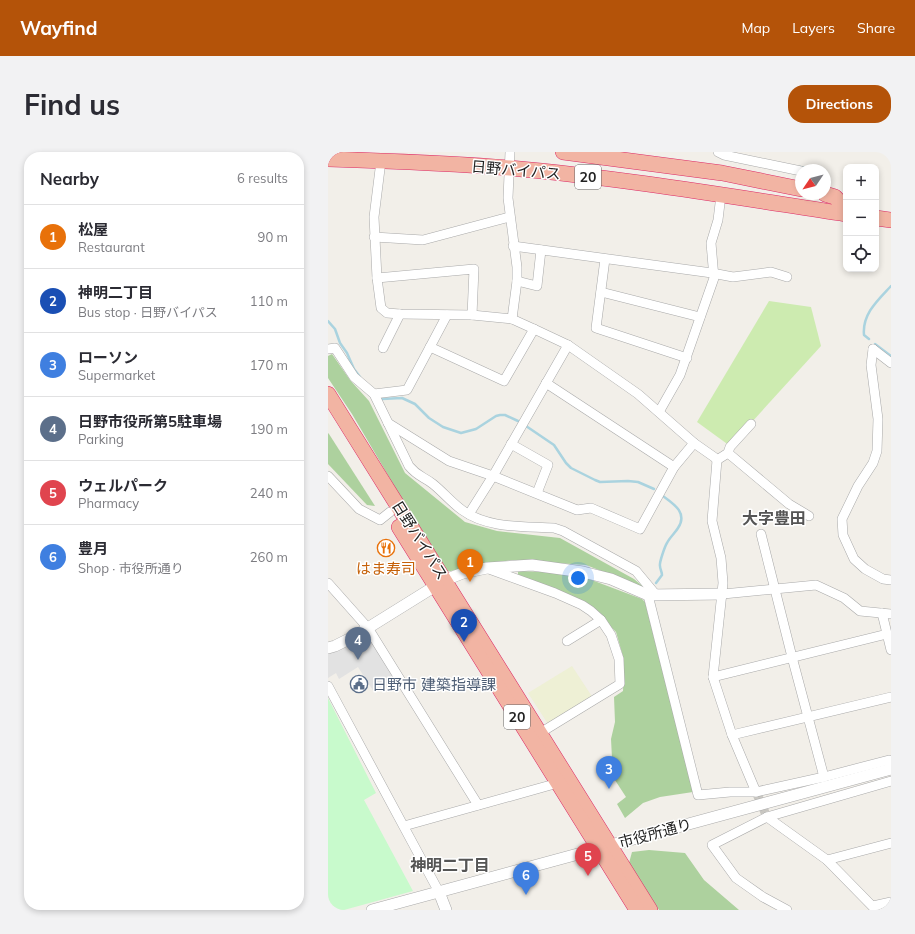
<!DOCTYPE html>
<html lang="en">
<head>
<meta charset="utf-8">
<style>
	:root { --surface:#fff; --page:#f2f2f3; --text:#2b2b33; --muted:#7c7c81; --line:#e1e1e2; --accent:#b45309 }
	body { margin:0; font-family:Mulish,"Noto Sans JP",sans-serif; background:var(--page); color:var(--text) }
	.controls { position:absolute; right:12px; top:12px; display:grid; overflow:hidden; border-radius:8px; box-shadow:0 2px 6px #0003 }
	.controls button { width:36px; height:36px; display:grid; place-items:center; padding:0; border:0; border-bottom:1px solid var(--line); background:var(--surface); color:var(--text); font:20px sans-serif }
	.compass { position:absolute; left:467px; top:12px; width:36px; height:36px; border-radius:50%; background:var(--surface); box-shadow:0 2px 6px #0003; rotate:235deg }
	.you { position:absolute; left:250px; top:426px; width:14px; height:14px; margin:-10px; border:3px solid #fff; border-radius:50%; background:#1a73e8; box-shadow:0 0 0 6px #1a73e833 }
	.badge { display:grid; place-items:center; width:26px; height:26px; border-radius:50%; background:var(--accent); color:#fff; font-size:13px; font-weight:700 }
	.pin { position:absolute; translate:-50% -33px; filter:drop-shadow(0 1px 2px #0008) }
	.pin::after { content:''; position:absolute; top:21px; width:14px; height:12px; background:inherit; clip-path:polygon(0 0,100% 0,50% 100%) }
	.list { margin:0; padding:0; list-style:none }
	h2 { display:flex; justify-content:space-between; align-items:center; height:52px; margin:0; padding:0 16px; font-size:17px }
	h2 small { font-size:13px; font-weight:400; color:var(--muted) }
	.list li { display:grid; grid-template-columns:26px 1fr auto; gap:12px; align-items:center; box-sizing:border-box; height:64px; padding:0 16px; border-top:1px solid var(--line) }
	.list b { display:block; font-size:15px; white-space:nowrap }
	.list p { margin:0; font-size:13px; white-space:nowrap; color:var(--muted) }
	.list em { font-size:13px; font-style:normal; color:var(--muted) }
	.icon { flex:none; width:22px; height:22px; fill:none; stroke:currentColor; stroke-width:2; stroke-linecap:round; stroke-linejoin:round }
	.map { position:relative; flex:none; width:563px; height:758px; overflow:hidden; border-radius:16px }
	header { display:flex; align-items:center; gap:24px; box-sizing:border-box; height:56px; padding:0 20px; background:var(--accent); color:#fff }
	header strong { font-size:19px }
	nav { display:flex; gap:22px; margin-inline-start:auto; font-size:14px }
	.intro { display:flex; align-items:center; justify-content:space-between; box-sizing:border-box; height:96px; padding:0 24px }
	h1 { margin:0; font-size:28px }
	.button { padding:10px 18px; border-radius:16px; background:var(--accent); color:#fff; font-size:14px; font-weight:700 }
	main { display:flex; gap:24px; padding:0 24px }
	aside { flex:1; background:var(--surface); border-radius:16px; box-shadow:0 2px 6px #0003 }
	.map>svg:first-child { display:block }
	.farmland { fill:#eef0d5 }
	.grass { fill:#cdebb0 }
	.forest { fill:#add19e }
	.park { fill:#c8facc }
	.parking { fill:#e2e2e2 }
	.lines { fill:none; stroke-linecap:round; stroke-linejoin:round }
	.stream { stroke:#aad3df; stroke-width:2.5 }
	.minor-tunnel { stroke:#c8c6c1; stroke-width:9; stroke-dasharray:9 4.5; stroke-linecap:butt }
	.minor-casing { stroke:#a9a9a9; stroke-width:10 }
	.tertiary-casing { stroke:#a9a9a9; stroke-width:12 }
	.trunk-casing { stroke:#dc2a67; stroke-width:16 }
	.minor { stroke:#fff; stroke-width:9 }
	.tertiary { stroke:#fff; stroke-width:11 }
	.trunk { stroke:#f2b4a3; stroke-width:15 }
	.labels { text-anchor:middle; dominant-baseline:central; stroke-width:3; stroke-linejoin:round; paint-order:stroke }
	.shield { fill:#fff; stroke:#646464; stroke-width:1 }
	.shield-label { font-size:14px; font-weight:bold; fill:#222 }
	.street-label { font-size:15px; fill:#222; stroke:#fff }
	.food-label { font-size:15px; fill:#c56008; stroke:#fff }
	.service-label { font-size:15px; fill:#4e5e75; stroke:#fff; text-anchor:start }
	.neighbourhood-label { font-size:16px; font-weight:bold; fill:#555; stroke:#fff }
</style>
</head>
<body>
<header>
<strong>Wayfind</strong>
<nav><a>Map</a><a>Layers</a><a>Share</a></nav>
</header>
<div class="intro"><h1>Find us</h1><a class="button">Directions</a></div>
<main>
<aside>
<h2>Nearby<small>6 results</small></h2>
<ul class="list">
<li><span class="badge" style="background:#e8710a">1</span><div><b>松屋</b><p>Restaurant</p></div><em>90 m</em></li>
<li><span class="badge" style="background:#1a4fb4">2</span><div><b>神明二丁目</b><p>Bus stop · 日野バイパス</p></div><em>110 m</em></li>
<li><span class="badge" style="background:#3f7fe0">3</span><div><b>ローソン</b><p>Supermarket</p></div><em>170 m</em></li>
<li><span class="badge" style="background:#5c6f8a">4</span><div><b>日野市役所第5駐車場</b><p>Parking</p></div><em>190 m</em></li>
<li><span class="badge" style="background:#e0444e">5</span><div><b>ウェルパーク</b><p>Pharmacy</p></div><em>240 m</em></li>
<li><span class="badge" style="background:#3f7fe0">6</span><div><b>豊月</b><p>Shop · 市役所通り</p></div><em>260 m</em></li>
</ul>
</aside>
<div class="map">
<svg width="563" height="758" viewBox="0 0 563 758">
	<rect width="100%" height="100%" fill="#f2efe9"/>
	<polygon class="farmland" points="244,514 265,546 220,572 200,541"/>
	<polygon class="grass" points="441,149 483,155 493,194 402,294 369,270"/>
	<g class="forest">
		<polygon points="4,202 22,228 41,249 77,321 137,370 169,379 232,386 306,427 317,436 258,413 184,408 117,420 24,262 0,226 0,204"/>
		<polygon points="0,281 1,282 47,354 39,353 0,312"/>
		<polygon points="190,419 218,420 253,424 314,447 317,450 365,640 332,645 315,651 297,666 289,652 298,645 285,625 283,587 287,570 286,545 295,539 296,508 288,480 262,454 190,426"/>
		<polygon points="321,698 357,701 376,728 411,758 331,758 301,711 304,700"/>
	</g>
	<polygon class="park" points="0,546 48,641 36,648 85,739 16,758 0,758"/>
	<polygon class="parking" points="43,481 71,525 46,540 30,515 11,527 8,521 0,526 0,502 19,495"/>
	<g class="lines">
		<g class="stream">
			<polyline points="472,15 487,18"/>
			<polyline points="0,169 7,177 12,191 19,201 26,217 32,225"/>
			<path d="M541,187L536,183C534,162 550,148 563,134"/>
			<polyline points="547,192 563,204"/>
			<polyline points="54,247 74,246 87,252 101,266 115,275 133,281 148,277 168,264 172,263 177,263 190,269"/>
			<polyline points="198,274 226,293 238,311 243,316 267,328 272,330 300,329 310,330 326,337"/>
			<path d="M328,431L334,423C334,420 332,417 332,414C331,411 337,394 339,391C342,385 347,381 350,376C360,361 346,352 335,344"/>
		</g>
		<polyline class="minor-tunnel" points="428,640 439,665"/>
		<defs>
			<g id="minor">
				<polyline points="182,0 180,46 189,115 189,129 184,167"/>
				<polyline points="390,0 396,3 473,19"/>
				<polyline points="53,9 46,65 49,126 53,156 59,161 72,162 144,163 184,167 206,177 240,193 310,242 366,291 386,305 389,308 384,369 393,406 395,431 385,525 404,583 428,640 496,625 561,608 563,609"/>
				<polyline points="46,85 95,88 181,65"/>
				<polyline points="185,94 384,121 405,125 443,120 459,125"/>
				<polyline points="277,107 268,176 359,206"/>
				<polyline points="49,126 146,117 144,163"/>
				<polyline points="189,129 209,134 213,98"/>
				<polyline points="273,140 372,165"/>
				<polyline points="119,163 102,195 176,229 206,177"/>
				<polyline points="55,196 72,162"/>
				<path d="M0,197L7,196L26,225L46,242L81,314C90,325 95,324 105,332C115,340 124,351 134,358C160,377 196,374 226,376L235,379L308,419L328,443"/>
				<polyline points="545,197 543,213 550,267 549,299 545,311 530,334 514,367 515,383 526,407 537,417 555,427 563,428"/>
				<polyline points="545,197 563,211"/>
				<polyline points="218,231 346,315"/>
				<polyline points="46,242 79,238 102,195"/>
				<polyline points="331,260 352,223 386,126 383,91 390,68 393,43"/>
				<polyline points="60,271 121,309 165,324 249,358 263,356 312,377 346,315 366,291"/>
				<polyline points="183,292 220,313 209,341"/>
				<polyline points="400,301 402,295 423,272"/>
				<polyline points="389,308 400,301 461,352 481,364"/>
				<polyline points="0,324 31,357 52,368 62,360"/>
				<polyline points="141,362 165,324 240,193"/>
				<polyline points="433,382 464,505 496,625"/>
				<polyline points="161,417 227,441 254,453 263,459 273,468 283,483 291,507 292,532 212,581"/>
				<polyline points="0,431 40,476 150,653"/>
				<polyline points="395,442 488,433 516,446 532,459 563,462"/>
				<polyline points="320,443 370,643 402,640 428,640"/>
				<polyline points="554,461 563,498"/>
				<polyline points="239,489 273,468"/>
				<polyline points="385,525 559,482"/>
				<polyline points="0,534 111,740"/>
				<polyline points="404,583 563,545"/>
				<polyline points="439,665 499,708 548,758"/>
				<polyline points="76,674 230,631"/>
				<polyline points="499,708 563,691"/>
				<polyline points="545,754 563,750"/>
				<polyline points="459,758 435,745 408,726 384,693 439,665 563,629"/>
			</g>
			<g id="tertiary">
				<polyline points="0,496 7,494 27,484 117,428 135,421 159,416 204,413 255,420 283,427 320,443 395,442"/>
				<polyline points="111,740 118,758"/>
				<polyline points="44,758 563,617"/>
			</g>
			<g id="trunk">
				<polyline points="235,0 394,21 473,37"/>
				<path d="M0,7C61,9 121,11 182,16C294,26 406,45 518,62"/>
				<polyline points="497,42 507,45 518,57"/>
				<polyline points="548,66 563,68"/>
				<polyline points="0,242 322,758"/>
				<polyline points="71,375 309,758"/>
			</g>
		</defs>
		<use href="#minor" class="minor-casing"/>
		<use href="#tertiary" class="tertiary-casing"/>
		<use href="#trunk" class="trunk-casing"/>
		<use href="#minor" class="minor"/>
		<use href="#tertiary" class="tertiary"/>
		<use href="#trunk" class="trunk"/>
	</g>
	<defs>
		<symbol id="restaurant-ring" viewBox="-11 -11 22 22"><circle r="9.5" fill="#fff" stroke="#e8710a" stroke-width="1.5"/><path d="M-5-6h1v4h1v-4h1v4h1v-4h1v5L-1.5 .5V6h-2V.5L-5-1ZM5-6V6H3V1.5H1.5Q1.5-4 5-6Z" fill="#e8710a"/></symbol>
		<symbol id="civic-ring" viewBox="-11 -11 22 22"><circle r="9.5" fill="#fff" stroke="#5c6f8a" stroke-width="1.5"/><path d="M-.6-6.5H3V-4.5H.6V-3L4-1V1h2V6H-6V1h2V-1L-.6-3ZM-1.2 2.5V6h2.4V2.5Z" fill="#5c6f8a"/></symbol>
	</defs>
	<g fill-rule="evenodd">
		<use href="#restaurant-ring" x="48" y="386" width="20" height="20"/>
		<use href="#civic-ring" x="21" y="522" width="20" height="20"/>
	</g>
	<g class="labels">
		<g class="shield">
			<rect x="247" y="13" width="26" height="24" rx="3"/>
			<rect x="176" y="553" width="26" height="24" rx="3"/>
		</g>
		<g class="shield-label">
			<text x="260" y="25">20</text>
			<text x="189" y="565">20</text>
		</g>
		<g class="street-label">
			<text transform="translate(188 18) rotate(5)">日野バイパス</text>
			<text transform="translate(92 388) rotate(58)">日野バイパス</text>
			<text transform="translate(327 681) rotate(-15)">市役所通り</text>
		</g>
		<g class="food-label">
			<text x="58" y="416">はま寿司</text>
		</g>
		<g class="service-label">
			<text x="44" y="532">日野市 建築指導課</text>
		</g>
		<g class="neighbourhood-label">
			<text x="446" y="366">大字豊田</text>
			<text x="122" y="713">神明二丁目</text>
		</g>
	</g>
</svg>
<div class="controls">
<button>+</button>
<button>−</button>
<button><svg class="icon" aria-label="locate" viewBox="0 0 24 24"><circle cx="12" cy="12" r="6"/><path d="M12 2v4M12 18v4M2 12h4M18 12h4"/></svg></button>
</div>
<svg class="compass" viewBox="-18 -18 36 36"><path d="M0-13l5 13h-10z" fill="#e53935"/><path d="M0 13l5-13h-10z" fill="#7c7c81"/></svg>
<div class="you"></div>
<div class="pin badge" style="left:142px;top:430px;background:#e8710a">1</div>
<div class="pin badge" style="left:136px;top:490px;background:#1a4fb4">2</div>
<div class="pin badge" style="left:281px;top:637px;background:#3f7fe0">3</div>
<div class="pin badge" style="left:30px;top:508px;background:#5c6f8a">4</div>
<div class="pin badge" style="left:260px;top:724px;background:#e0444e">5</div>
<div class="pin badge" style="left:198px;top:743px;background:#3f7fe0">6</div>
</div>
</main>
</body>
</html>
